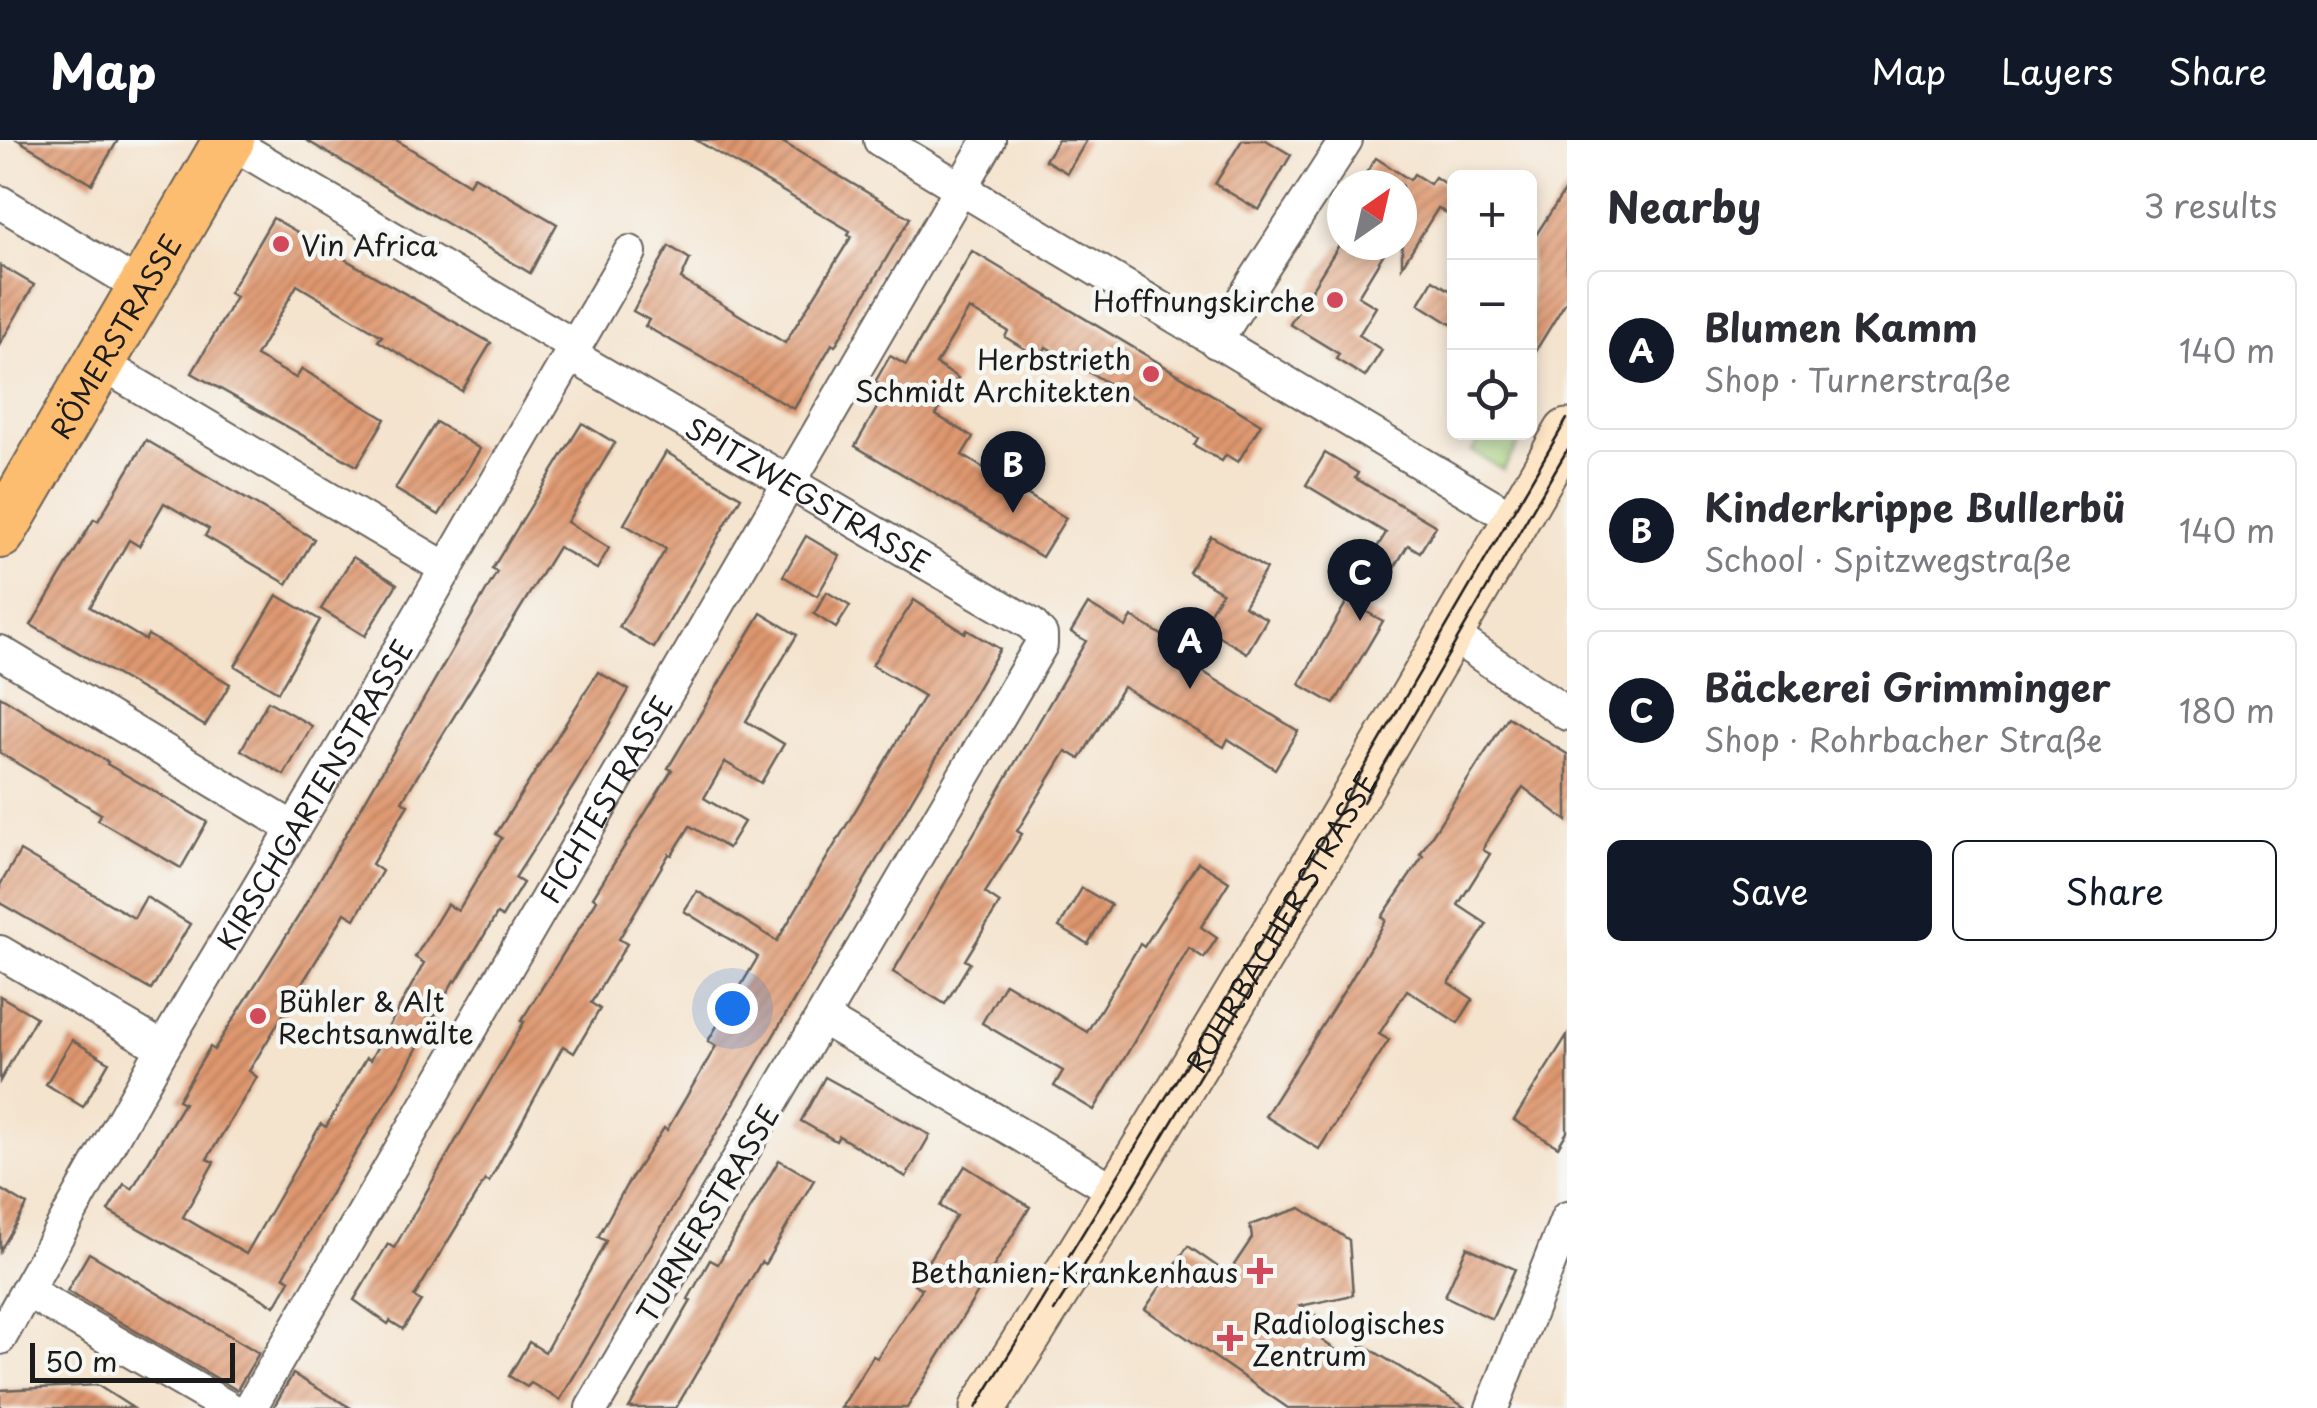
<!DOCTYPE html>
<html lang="en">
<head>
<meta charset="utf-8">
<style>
	:root { --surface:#fff; --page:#f7f7f7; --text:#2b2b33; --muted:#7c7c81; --line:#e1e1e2; --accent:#111827 }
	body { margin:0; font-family:"Playpen Sans",sans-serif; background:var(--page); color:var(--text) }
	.controls { position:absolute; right:30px; top:30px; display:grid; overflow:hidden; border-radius:15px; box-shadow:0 5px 15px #0003 }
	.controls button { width:90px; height:90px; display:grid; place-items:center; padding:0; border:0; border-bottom:2px solid var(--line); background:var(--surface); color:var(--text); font:50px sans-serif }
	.compass { position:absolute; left:1327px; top:30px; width:90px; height:90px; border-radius:50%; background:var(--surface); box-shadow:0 5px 15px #0003; rotate:34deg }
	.scale { position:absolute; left:30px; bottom:25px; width:205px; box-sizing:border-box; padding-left:10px; border:5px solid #1c1c1c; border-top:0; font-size:28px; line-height:35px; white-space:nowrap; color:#1c1c1c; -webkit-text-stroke:8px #f6f6f2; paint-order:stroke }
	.you { position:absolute; left:732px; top:868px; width:35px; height:35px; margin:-25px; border:8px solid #fff; border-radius:50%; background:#1a73e8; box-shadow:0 0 0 15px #1a73e833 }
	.badge { display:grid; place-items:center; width:65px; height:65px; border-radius:50%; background:var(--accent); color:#fff; font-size:32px; font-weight:700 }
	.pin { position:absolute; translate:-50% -82px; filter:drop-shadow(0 2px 5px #0008) }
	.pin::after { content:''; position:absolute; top:52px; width:35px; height:30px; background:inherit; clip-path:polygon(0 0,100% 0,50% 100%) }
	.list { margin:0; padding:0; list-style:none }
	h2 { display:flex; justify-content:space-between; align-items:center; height:130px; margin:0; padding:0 40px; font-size:42px }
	h2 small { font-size:32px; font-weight:400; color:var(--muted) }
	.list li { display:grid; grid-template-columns:65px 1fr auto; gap:30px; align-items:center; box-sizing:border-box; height:160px; margin:0 20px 20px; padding:0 20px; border:2px solid var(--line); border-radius:15px }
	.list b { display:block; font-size:38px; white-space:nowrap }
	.list p { margin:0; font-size:32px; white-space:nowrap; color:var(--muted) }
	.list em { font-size:32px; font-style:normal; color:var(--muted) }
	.actions { display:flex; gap:20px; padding:30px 40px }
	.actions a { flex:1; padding:22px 0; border:2px solid var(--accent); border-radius:15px; text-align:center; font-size:35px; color:var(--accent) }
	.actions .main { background:var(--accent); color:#fff }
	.icon { flex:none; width:55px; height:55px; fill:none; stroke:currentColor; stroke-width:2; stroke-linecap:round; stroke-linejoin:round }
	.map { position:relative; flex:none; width:1567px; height:1268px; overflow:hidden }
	header { display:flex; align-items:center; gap:60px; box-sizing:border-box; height:140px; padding:0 50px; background:var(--accent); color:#fff }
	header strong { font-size:48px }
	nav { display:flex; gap:55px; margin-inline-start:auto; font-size:35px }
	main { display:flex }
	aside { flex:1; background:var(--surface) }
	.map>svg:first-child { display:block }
	.grass { fill:url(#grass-tufts); stroke:#60764c; stroke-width:2.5 }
	.building { fill:url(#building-hatch) }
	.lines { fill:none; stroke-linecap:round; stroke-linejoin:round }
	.street-casing { stroke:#68625a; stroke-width:36 }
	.secondary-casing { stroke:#68625a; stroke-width:49 }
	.primary-casing { stroke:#68625a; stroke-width:54 }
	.street { stroke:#fff; stroke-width:32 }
	.secondary { stroke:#fee5c5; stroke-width:45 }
	.primary { stroke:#fcbd6f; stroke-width:50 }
	.tram { stroke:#1c1c1c; stroke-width:2.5 }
	.poi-dot { fill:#d1495b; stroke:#f6f6f2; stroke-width:4 }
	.labels { text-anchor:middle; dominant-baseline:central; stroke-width:9; stroke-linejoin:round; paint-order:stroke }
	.poi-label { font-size:28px; fill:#1c1c1c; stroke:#f6f6f2; text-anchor:start }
	.street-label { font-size:28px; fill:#1c1c1c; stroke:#f6f6f2 }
</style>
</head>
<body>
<header>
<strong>Map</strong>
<nav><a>Map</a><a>Layers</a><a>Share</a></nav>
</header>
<main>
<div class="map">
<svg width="1567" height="1268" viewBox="0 0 1567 1268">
	<defs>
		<pattern id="grass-tufts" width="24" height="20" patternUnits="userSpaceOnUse" patternTransform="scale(2.5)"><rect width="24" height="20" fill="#a5d07d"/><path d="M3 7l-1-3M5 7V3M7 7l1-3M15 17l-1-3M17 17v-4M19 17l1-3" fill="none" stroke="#8db26b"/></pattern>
		<pattern id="building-hatch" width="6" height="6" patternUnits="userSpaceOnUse" patternTransform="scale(2.5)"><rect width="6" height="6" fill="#df986f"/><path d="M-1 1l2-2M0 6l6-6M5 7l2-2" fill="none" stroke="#b47b5a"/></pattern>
	</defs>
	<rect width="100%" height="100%" fill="#f6f6f2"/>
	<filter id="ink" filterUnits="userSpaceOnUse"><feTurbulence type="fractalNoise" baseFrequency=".01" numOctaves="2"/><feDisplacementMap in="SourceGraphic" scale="20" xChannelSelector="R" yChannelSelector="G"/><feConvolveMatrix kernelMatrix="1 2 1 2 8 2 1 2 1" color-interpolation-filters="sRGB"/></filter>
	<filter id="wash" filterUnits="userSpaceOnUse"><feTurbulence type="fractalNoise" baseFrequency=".0048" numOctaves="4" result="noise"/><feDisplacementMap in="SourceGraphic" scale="40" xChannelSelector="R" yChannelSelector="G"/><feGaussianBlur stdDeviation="2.25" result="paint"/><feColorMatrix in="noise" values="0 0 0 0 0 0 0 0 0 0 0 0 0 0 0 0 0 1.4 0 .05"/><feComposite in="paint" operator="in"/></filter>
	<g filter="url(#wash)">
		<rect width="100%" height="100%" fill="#f4e3cd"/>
		<polygon class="grass" points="1486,293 1525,293 1503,330 1472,311"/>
		<g id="blocks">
			<g class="building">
				<polygon points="18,0 118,0 92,44"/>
				<polygon points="306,0 396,0 469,44 474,36 557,84 530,133"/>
				<polygon points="696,0 779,0 910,78 835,206 832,204 794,269 645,186 649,180 633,171 669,106 690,119 681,139 785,203 851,97 848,95 850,91"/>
				<polygon points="1058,0 1087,0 1067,33 1045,20"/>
				<polygon points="1242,0 1266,0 1291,15 1259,70 1215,44"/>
				<polygon points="1376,18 1410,40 1414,34 1430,44 1435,37 1454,50 1454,78 1438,68 1402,126 1402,45 1358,45"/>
				<polygon points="1567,47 1567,160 1530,220 1530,104"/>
				<polygon points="273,78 491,203 462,251 378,201 382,196 297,145 256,216 296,238 302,229 385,279 357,326 192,233 236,157 229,153"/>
				<polygon points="1339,105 1389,105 1358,156 1376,167 1359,195 1382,210 1365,237 1336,219 1339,214 1290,184"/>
				<polygon points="972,111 1261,284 1238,322 1226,315 1222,321 1194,305 1198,298 1183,287 1046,207 1040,218 1005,197 1008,191 969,169 936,224 958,238 936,275 973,297 962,315 1066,378 1042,417 855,306 888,249 875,242 890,216 906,225"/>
				<polygon points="0,125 34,145 0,204"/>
				<polygon points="1433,140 1454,153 1454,186 1419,164"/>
				<polygon points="436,282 480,309 439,375 395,349"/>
				<polygon points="582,283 615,303 567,382 609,408 597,429 558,407 402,661 408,665 372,724 382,731 355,779 345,773 249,931 257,937 207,1019 214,1022 183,1077 246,1114 321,984 326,987 366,918 370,920 424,823 415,817 447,764 458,771 502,698 496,694 598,532 629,550 576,642 515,738 523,743 502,777 497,774 456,842 454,840 401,938 319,1073 284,1136 290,1140 275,1166 108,1071 124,1044 132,1049 184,963 178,960 210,907 214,910 298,777 497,432 492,429"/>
				<polygon points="146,300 314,399 287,444 205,396 209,389 164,363 139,406 129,400 90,467 145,500 148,495 230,544 205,586 31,485 94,379 98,381"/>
				<polygon points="666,312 741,357 654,508 619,487 666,409 624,384"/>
				<polygon points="1325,313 1358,333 1355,338 1436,386 1420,412 1408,405 1393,430 1371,417 1386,393 1306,345"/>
				<polygon points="806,396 840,416 817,456 783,436"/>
				<polygon points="1211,396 1266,429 1244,466 1267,479 1247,513 1202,486 1222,452 1189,432"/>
				<polygon points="353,417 397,444 365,496 321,469"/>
				<polygon points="827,452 850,466 836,488 814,474"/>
				<polygon points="277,455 320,480 278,552 235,526"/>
				<polygon points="914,460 965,493 967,490 1000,509 560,1260 531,1243 527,1247 509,1236 529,1202 545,1212 606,1101 598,1097 626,1046 664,988 667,990 716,906 708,901 758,817 684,771 697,751 777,801 924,556 872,525"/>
				<polygon points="1347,461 1383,481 1334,564 1299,544"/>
				<polygon points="1088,464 1126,487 1132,477 1178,505 1173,513 1298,591 1275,629 1228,599 1224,607 1123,547 1080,619 1066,611 1017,691 1022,694 985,753 1000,763 965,820 970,823 945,864 893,832 1086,501 1071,492"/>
				<polygon points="761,473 797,495 746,581 784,604 761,643 725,622 704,658 744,682 728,708 690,686 672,715 669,714 619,799 627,804 591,863 600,869 574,913 563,906 489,1042 485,1040 414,1157 421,1161 403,1189 390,1181 388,1184 354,1160 388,1104 394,1108 524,882 521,881 597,760 593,757 672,630 668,628"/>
				<polygon points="0,556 108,622 107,624 207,682 181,728 98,680 101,674 0,613"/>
				<polygon points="268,561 312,586 284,635 241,610"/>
				<polygon points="1508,577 1567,614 1567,681 1523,647 1485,704 1483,710 1490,714 1458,765 1487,784 1449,843 1473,859 1458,883 1407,850 1379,894 1389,900 1319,1009 1265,976 1349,843 1386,780 1382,777 1423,716 1420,714"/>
				<polygon points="20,711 134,778 146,757 190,784 151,850 0,763 0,745"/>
				<polygon points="1198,722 1229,742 1201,787 1217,798 1204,818 1189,808 1094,970 1054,946 1063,931 982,883 1005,843 1087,892 1140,804 1144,807"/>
				<polygon points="1082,748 1111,765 1088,804 1059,787"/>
				<polygon points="0,856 36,877 0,941"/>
				<polygon points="1567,895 1567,992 1558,1007 1514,980"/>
				<polygon points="72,900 109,922 83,967 46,944"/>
				<polygon points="825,937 930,995 906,1037 839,996 836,1001 801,981"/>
				<polygon points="779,1020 814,1040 765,1124 761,1122 676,1268 629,1268 691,1161 688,1159 710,1120 718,1124"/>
				<polygon points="965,1026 1030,1067 907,1268 841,1268 873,1216 877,1218 922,1149 914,1144 956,1076 940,1066"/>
				<polygon points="0,1049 27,1065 0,1111"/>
				<polygon points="1301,1068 1349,1100 1353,1155 1300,1166 1323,1180 1313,1194 1351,1221 1362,1204 1466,1268 1288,1268 1145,1169 1188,1106 1228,1134 1252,1098 1250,1085"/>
				<polygon points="1467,1107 1515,1129 1492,1179 1445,1156"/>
				<polygon points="89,1113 259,1213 237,1250 67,1151"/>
				<polygon points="293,1234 351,1268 273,1268"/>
				<polygon points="97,1245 133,1268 0,1268 0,1250"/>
			</g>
		</g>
	</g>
	<g filter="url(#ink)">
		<use href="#blocks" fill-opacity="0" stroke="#68625a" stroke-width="2.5"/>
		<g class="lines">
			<defs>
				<g id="street">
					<polyline points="880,0 1516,380"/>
					<polyline points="229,1 576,207"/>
					<polyline points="0,62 142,148"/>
					<path d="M1216,202C1258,133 1303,68 1346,0"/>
					<path id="s1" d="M571,215L1031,484L1041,495V505L592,1268"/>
					<polyline points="100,223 447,429"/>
					<polyline points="1451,494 1567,574"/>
					<polyline points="0,512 293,688"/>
					<polyline points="0,812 163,908"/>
					<polyline points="822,878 1119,1053"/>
					<polyline points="27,1151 229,1268"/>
					<path id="s2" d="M0,1198L163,908L348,598L630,112"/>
					<path id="s3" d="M250,1268L989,0"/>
					<polyline points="1492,1268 1567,1078"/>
				</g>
				<g id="secondary">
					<path id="s4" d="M983,1268C1186,948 1377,620 1567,292"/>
				</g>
				<g id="primary">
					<path id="s5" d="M0,393L229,0"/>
				</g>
			</defs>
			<use href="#street" class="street-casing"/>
			<use href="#secondary" class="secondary-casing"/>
			<use href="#primary" class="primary-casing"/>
			<use href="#street" class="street"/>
			<use href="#secondary" class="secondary"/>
			<use href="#primary" class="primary"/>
			<g class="tram">
				<polyline points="1363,662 1567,310"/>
				<polyline points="1054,1171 1133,1047 1319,736"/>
				<polyline points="976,1268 1306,728 1567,279"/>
			</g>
		</g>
	</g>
	<g class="poi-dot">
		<circle cx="281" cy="104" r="10"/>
		<circle cx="1335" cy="160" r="10"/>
		<circle cx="1151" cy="234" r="10"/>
		<circle cx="258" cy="876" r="10"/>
		<path d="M1255 1116h10v10h10v10h-10v10h-10v-10h-10v-10h10z"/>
		<path d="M1225 1183h10v10h10v10h-10v10h-10v-10h-10v-10h10z"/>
	</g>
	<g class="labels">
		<g class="poi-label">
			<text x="301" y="104">Vin Africa</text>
			<text x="1315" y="160" text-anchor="end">Hoffnungskirche</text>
			<text x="1131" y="218" text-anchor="end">Herbstrieth<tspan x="1131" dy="32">Schmidt Architekten</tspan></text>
			<text x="278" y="860">Bühler &amp; Alt<tspan x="278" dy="32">Rechtsanwälte</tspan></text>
			<text x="1238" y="1131" text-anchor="end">Bethanien-Krankenhaus</text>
			<text x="1252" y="1182">Radiologisches<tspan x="1252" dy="32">Zentrum</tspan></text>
		</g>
		<g class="street-label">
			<text stroke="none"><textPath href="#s5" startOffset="228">RÖMERSTRASSE</textPath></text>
			<text stroke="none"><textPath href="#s1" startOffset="275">SPITZWEGSTRASSE</textPath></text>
			<text stroke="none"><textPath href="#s2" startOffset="628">KIRSCHGARTENSTRASSE</textPath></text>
			<text stroke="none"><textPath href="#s3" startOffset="705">FICHTESTRASSE</textPath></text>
			<text stroke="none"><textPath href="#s4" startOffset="570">ROHRBACHER STRASSE</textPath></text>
			<text transform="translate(707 1073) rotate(-59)">TURNERSTRASSE</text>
		</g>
	</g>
</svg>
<div class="controls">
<button>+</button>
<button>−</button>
<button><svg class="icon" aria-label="locate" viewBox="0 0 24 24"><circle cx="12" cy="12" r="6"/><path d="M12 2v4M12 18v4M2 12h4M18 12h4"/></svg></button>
</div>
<svg class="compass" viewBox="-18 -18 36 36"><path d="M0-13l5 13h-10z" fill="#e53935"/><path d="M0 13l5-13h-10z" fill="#7c7c81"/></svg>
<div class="scale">50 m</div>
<div class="you"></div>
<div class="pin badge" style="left:1190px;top:549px">A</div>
<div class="pin badge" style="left:1013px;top:373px">B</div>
<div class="pin badge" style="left:1360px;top:481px">C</div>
</div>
<aside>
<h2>Nearby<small>3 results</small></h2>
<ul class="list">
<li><span class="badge">A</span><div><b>Blumen Kamm</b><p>Shop · Turnerstraße</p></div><em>140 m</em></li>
<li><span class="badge">B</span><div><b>Kinderkrippe Bullerbü</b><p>School · Spitzwegstraße</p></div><em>140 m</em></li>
<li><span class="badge">C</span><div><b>Bäckerei Grimminger</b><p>Shop · Rohrbacher Straße</p></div><em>180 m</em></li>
</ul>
<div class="actions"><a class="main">Save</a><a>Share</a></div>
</aside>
</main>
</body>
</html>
